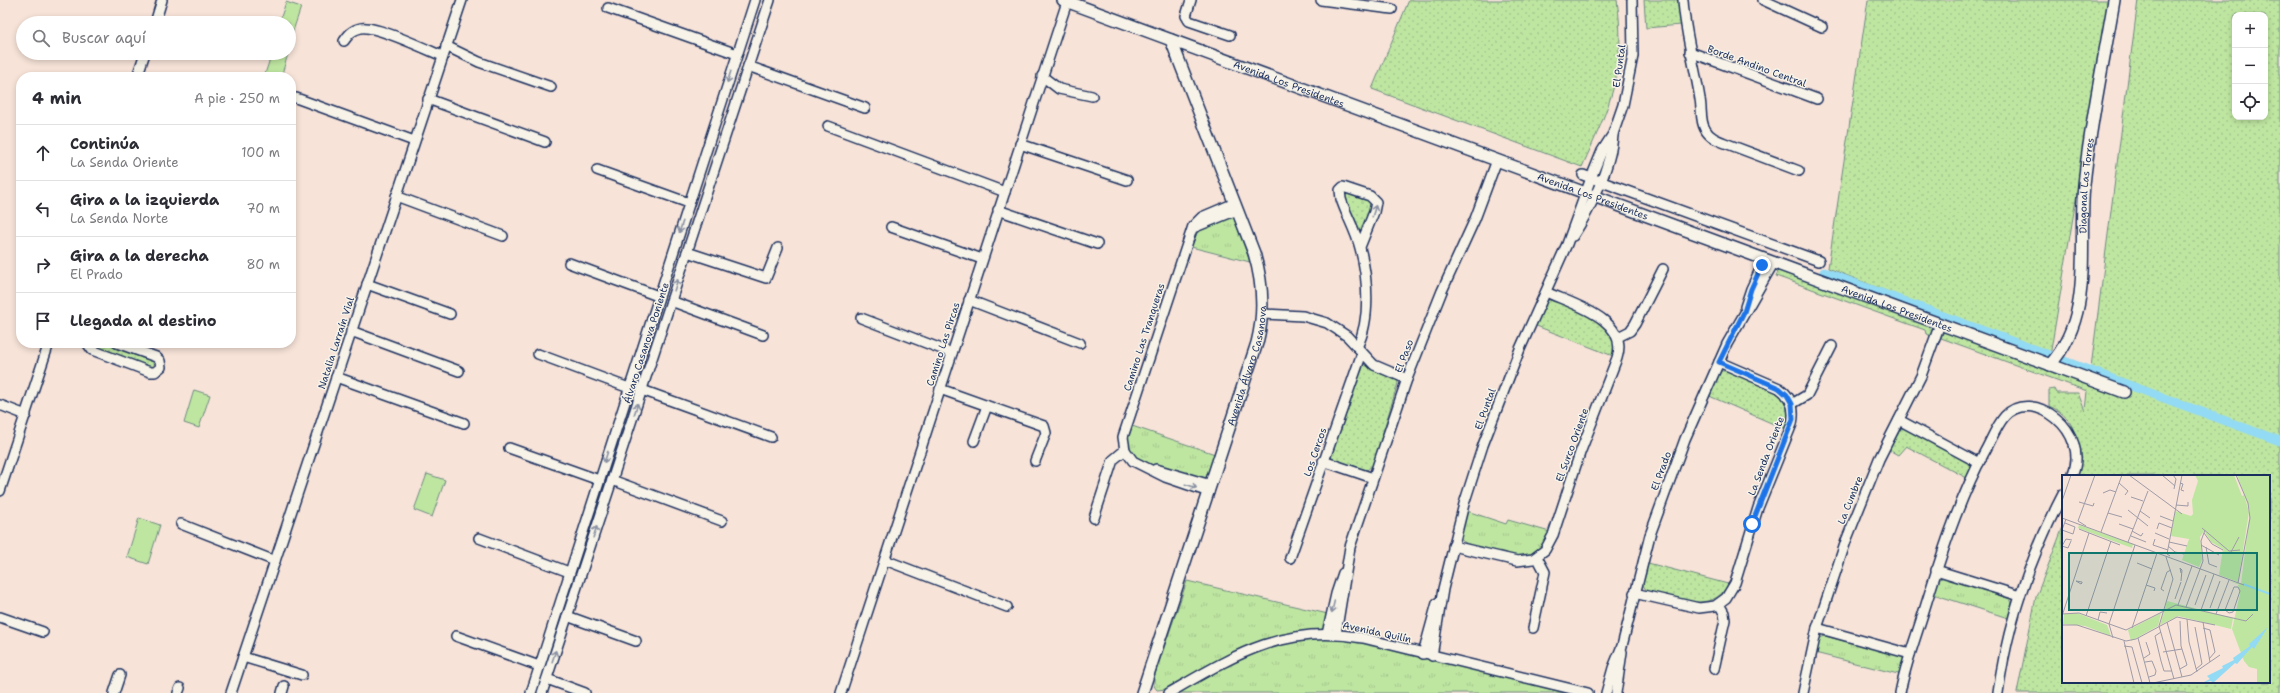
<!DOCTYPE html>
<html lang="es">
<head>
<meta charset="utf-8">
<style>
	:root { --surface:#fff; --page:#f7f7f7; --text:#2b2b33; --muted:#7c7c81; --line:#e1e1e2 }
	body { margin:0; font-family:"Shantell Sans",sans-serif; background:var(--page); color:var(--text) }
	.controls { position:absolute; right:12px; top:12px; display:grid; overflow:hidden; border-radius:8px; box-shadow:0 2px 6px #0003 }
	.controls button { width:36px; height:36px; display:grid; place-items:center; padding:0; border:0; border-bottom:1px solid var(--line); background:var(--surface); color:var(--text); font:20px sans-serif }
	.stop { position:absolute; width:12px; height:12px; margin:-9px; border:3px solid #1a73e8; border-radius:50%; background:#fff }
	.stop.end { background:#1a73e8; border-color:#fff; box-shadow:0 1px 4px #0008 }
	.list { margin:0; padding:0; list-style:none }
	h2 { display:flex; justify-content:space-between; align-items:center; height:52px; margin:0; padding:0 16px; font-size:17px }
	h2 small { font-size:13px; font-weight:400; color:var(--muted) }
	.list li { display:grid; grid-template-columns:26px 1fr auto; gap:12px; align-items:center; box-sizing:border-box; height:56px; padding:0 16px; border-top:1px solid var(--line) }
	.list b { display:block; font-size:15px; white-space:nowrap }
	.list p { margin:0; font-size:13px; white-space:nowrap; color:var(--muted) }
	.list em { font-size:13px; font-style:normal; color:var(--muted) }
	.icon { flex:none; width:22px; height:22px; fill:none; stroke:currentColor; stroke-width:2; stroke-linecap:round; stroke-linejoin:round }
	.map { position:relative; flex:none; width:2280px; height:693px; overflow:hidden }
	.search { position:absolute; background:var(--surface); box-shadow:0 2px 6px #0003; left:16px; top:16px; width:280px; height:44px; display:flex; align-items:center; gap:10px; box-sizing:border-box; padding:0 14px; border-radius:22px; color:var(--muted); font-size:15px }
	.panel { position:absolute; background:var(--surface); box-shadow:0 2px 6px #0003; left:16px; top:72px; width:280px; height:276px; border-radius:16px }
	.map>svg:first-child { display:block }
	.grass { fill:url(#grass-dots); stroke:#6d8a80; fill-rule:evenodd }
	.park { fill:url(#park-tufts); stroke:#6d8a80 }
	.garden { fill:#bfe6a1; stroke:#6d8a80 }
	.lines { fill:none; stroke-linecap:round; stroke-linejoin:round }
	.canal { stroke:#93daf4; stroke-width:9 }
	.minor-casing { stroke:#1b2f5e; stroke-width:12 }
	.tertiary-casing { stroke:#1b2f5e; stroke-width:14 }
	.minor { stroke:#f7f3e8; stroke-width:9 }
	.tertiary { stroke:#f7f3e8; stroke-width:11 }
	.oneway { stroke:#8991a3 }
	.route { stroke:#1a73e8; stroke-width:5 }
	.labels { text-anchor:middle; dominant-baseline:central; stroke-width:3; stroke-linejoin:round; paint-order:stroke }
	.street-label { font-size:10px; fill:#1b2f5e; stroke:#f7f3e8 }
	.inset-river { fill:none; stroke:#93daf4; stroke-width:2 }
	.inset-road { fill:none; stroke:#9f9ba7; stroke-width:1 }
	.view { fill:#0f766e; fill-opacity:0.15; stroke:#0f766e; stroke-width:2 }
	.inset-edge { fill:none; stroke:#1b2f5e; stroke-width:2 }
</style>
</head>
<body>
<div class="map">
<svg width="2280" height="693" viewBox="0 0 2280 693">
	<defs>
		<pattern id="grass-dots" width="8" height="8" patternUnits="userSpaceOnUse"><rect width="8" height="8" fill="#bfe6a1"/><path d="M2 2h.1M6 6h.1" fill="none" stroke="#a4c68d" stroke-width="1.8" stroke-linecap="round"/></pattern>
		<pattern id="park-tufts" width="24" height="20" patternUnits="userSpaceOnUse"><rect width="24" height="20" fill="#bfe6a1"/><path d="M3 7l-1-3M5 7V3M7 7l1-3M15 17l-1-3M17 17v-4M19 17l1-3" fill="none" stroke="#a4c68d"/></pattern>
	</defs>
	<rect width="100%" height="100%" fill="#f7e3d8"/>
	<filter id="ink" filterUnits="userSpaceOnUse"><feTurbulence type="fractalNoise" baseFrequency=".025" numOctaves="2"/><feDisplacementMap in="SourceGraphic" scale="8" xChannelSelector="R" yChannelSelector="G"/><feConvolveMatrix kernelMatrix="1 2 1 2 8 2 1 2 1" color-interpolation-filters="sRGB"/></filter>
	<g filter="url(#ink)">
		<g class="grass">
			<path d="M1409,0H1617C1627,70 1610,105 1582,167L1372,89Z"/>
			<polygon points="1644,0 1679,0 1681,25 1646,28"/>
			<polygon points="1868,0 2109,0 2050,356 1828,268"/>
			<path d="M2138,0H2280V693H2017L2036,597L2063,527V682H2269V476H2077C2080,448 2079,418 2049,406V390L2054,389L2056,393H2078L2085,411L2087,391L1941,338L1944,331L2089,383ZM2235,15H2265V117H2235Z"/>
			<polygon points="1347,192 1368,200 1372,205 1361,230 1358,230 1347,206 1344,194"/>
			<polygon points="1779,269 1935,327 1932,336 1926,334 1925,330 1776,276"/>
			<path d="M1549,300C1561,302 1604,321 1610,331C1615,339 1614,347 1613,356L1534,325L1545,301Z"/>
			<polygon points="96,343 108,343 154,361 151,370 94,348"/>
			<polygon points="1366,364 1397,380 1398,383 1373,465 1367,470 1333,461 1331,456 1362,365"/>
			<path d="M1721,371C1729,370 1737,375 1745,378C1769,387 1798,397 1785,429L1707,395Z"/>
			<polygon points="1901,428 1905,428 1971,463 1972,468 1967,478 1906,446 1898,455 1889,450"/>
			<path d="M1648,563L1728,584C1713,616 1673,597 1647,591L1642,584Z"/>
		</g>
		<g class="park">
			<polygon points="1230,216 1234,218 1250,262 1191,247 1198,231"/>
			<polygon points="1132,426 1215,454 1206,480 1137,461 1128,448 1128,439"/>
			<path d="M1467,511L1506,524L1508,520L1550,532C1545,541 1541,552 1530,555C1519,559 1464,548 1460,538Z"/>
			<polygon points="1943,577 2010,599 2012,603 2008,618 1933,594 1938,581"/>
			<path d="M1187,581L1328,614L1326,625L1322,630C1301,634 1281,634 1261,641C1228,652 1198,672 1167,689L1157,690L1154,686V677Z"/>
			<polygon points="1825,636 1902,656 1905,660 1902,675 1815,653 1820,638"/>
			<polygon points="1309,639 1338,639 1365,643 1568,693 1176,693 1234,661 1270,646"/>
		</g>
		<g class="garden">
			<polygon points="286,2 301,7 290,40 289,23 279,23"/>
			<polygon points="272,53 288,54 281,77 264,77"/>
			<polygon points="194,390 210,395 199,428 184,423"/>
			<polygon points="427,474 445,480 432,517 414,510"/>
			<polygon points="139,518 160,525 148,564 127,557"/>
		</g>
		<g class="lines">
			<g class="canal">
				<polyline points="1824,272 2049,355"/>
				<polyline points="2064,361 2280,441"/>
			</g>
			<defs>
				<g id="minor">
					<polyline points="1191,0 1186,16 1189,21 1230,35"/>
					<polyline points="1321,0 1392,9"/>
					<path d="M1683,0C1685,34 1695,66 1700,99C1702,109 1700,121 1705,129C1709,137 1717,140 1725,143L1799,171"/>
					<polyline points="1763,0 1822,27"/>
					<polyline points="608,8 737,54"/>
					<polyline points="155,23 162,0"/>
					<path d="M344,41C349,34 352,30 361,28C375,25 426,49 442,56"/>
					<polyline points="446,46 479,62 551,87"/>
					<polyline points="1690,52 1817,99"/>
					<polyline points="748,66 865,108"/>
					<polyline points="1042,76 1059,89 1092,96"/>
					<polyline points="137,77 145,53"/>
					<polyline points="296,98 414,141"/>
					<polyline points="428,99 545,142"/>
					<polyline points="828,126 1005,192"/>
					<polyline points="1020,144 1127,180"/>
					<polyline points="597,170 689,203"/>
					<polyline points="1583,175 1819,261"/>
					<polyline points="396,196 503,236"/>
					<polyline points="998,210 1097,244"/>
					<polyline points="891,227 982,259"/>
					<polyline points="1193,228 1237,210"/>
					<path d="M1573,236C1590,210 1611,167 1613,135"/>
					<polyline points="687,252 766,278 778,248"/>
					<polyline points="569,263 658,296"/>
					<polyline points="367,284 450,314"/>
					<polyline points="969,300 1080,343"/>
					<polyline points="671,301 763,335"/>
					<polyline points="1745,307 1751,289 1765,259"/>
					<polyline points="1263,314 1303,316 1327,323 1347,336 1374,365 1407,379"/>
					<polyline points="861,318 952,353"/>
					<polyline points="351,331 459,371"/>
					<polyline points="1618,337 1630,331 1635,324 1663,269"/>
					<polyline points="87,343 92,350 150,372 155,372 161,367 160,361 156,357 117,343"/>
					<path d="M1357,347C1371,320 1368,277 1360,248C1356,231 1346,215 1341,199L1340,190L1343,187L1370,196L1376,202L1374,212L1360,247"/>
					<polyline points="538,354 629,388"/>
					<polyline points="336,377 464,423"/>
					<polyline points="940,389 1044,426 1046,433 1035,461"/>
					<polyline points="642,390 771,437"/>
					<polyline points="1792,404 1807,395 1832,346"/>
					<polyline points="0,405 26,415"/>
					<polyline points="1899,420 1979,463"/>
					<polyline points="974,441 987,406"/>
					<polyline points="509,448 599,480"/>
					<polyline points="1323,461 1373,478"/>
					<polyline points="1156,469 1211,485"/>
					<polyline points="612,480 722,521"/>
					<polyline points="0,491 49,343"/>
					<polyline points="1209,492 1165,477 1133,461 1125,450 1123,437 1193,226 1202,217 1235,203"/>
					<polyline points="1094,518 1113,460 1125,450"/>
					<polyline points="181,524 275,561"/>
					<polyline points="479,538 569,572"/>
					<path d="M1453,546L1517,561L1533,559L1545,550L1553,535L1580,453L1617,358C1630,319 1572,304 1546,292"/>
					<polyline points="1290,558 1362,353"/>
					<polyline points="885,560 1007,607"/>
					<polyline points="1936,570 2020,596"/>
					<path d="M1634,593L1699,608L1715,606L1726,598L1735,583L1758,508L1792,424C1795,410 1792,397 1779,388L1719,362"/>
					<polyline points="567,616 636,641"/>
					<polyline points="0,617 43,632"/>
					<polyline points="1533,628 1545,572 1537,557"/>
					<polyline points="1817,628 1910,654"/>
					<polyline points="1327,634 1336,594 1343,573"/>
					<polyline points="1336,634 1350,547 1407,379 1442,291 1475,219 1497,160"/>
					<polyline points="456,636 539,666"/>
					<polyline points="1423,654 1437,603"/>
					<polyline points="1432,656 1443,589 1464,504 1483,445 1520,349 1567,244 1591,178 1602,151 1613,134 1623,105 1633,56 1632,0"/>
					<polyline points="243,657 302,675"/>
					<polyline points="1714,669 1725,620 1724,613 1719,604"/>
					<polyline points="547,679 585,693"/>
					<polyline points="114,693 120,675"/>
					<polyline points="178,693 180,688"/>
					<polyline points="231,693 462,0"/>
					<polyline points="282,693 284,686"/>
					<polyline points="531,693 755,0"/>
					<polyline points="542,693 770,0"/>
					<polyline points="841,693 1067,2"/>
					<path d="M1169,693C1233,656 1285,623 1363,638L1588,693"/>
					<polyline points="1606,693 1613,668 1622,646 1650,535 1685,439 1727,344 1774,262"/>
					<polyline points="1616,693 1622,652"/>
					<polyline points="1803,693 1817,628 1846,541 1879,459 1921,376 1940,324"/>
					<path d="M1900,693C1905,666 1915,640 1923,614C1940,559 1957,504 1984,453C1991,441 1996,426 2005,416C2032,386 2092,432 2072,476"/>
					<path d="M1998,693C2007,624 2031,556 2063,494"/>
				</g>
				<g id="tertiary">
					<path id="s1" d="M1063,0L2124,392"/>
					<path id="s2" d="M2050,365C2095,314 2078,247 2084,185C2090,123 2104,61 2114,0"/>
					<path id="s3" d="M1142,693L1257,343C1265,312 1263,283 1254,253L1171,40"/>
				</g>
			</defs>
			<use href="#minor" class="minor-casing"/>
			<use href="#tertiary" class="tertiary-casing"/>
			<use href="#minor" class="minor"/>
			<use href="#tertiary" class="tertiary"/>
		</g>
		<defs><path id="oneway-shaft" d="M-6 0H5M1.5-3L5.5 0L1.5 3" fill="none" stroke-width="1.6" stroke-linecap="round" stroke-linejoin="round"/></defs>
		<g class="oneway">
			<use href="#oneway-shaft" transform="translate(729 77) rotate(108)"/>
			<use href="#oneway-shaft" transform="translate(1374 211) rotate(-73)"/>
			<use href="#oneway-shaft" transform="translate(681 227) rotate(108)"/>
			<use href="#oneway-shaft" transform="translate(676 285) rotate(-72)"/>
			<use href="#oneway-shaft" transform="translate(636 409) rotate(-72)"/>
			<use href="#oneway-shaft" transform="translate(606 457) rotate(108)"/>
			<use href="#oneway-shaft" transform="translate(1191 486) rotate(18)"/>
			<use href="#oneway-shaft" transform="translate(595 532) rotate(-72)"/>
			<use href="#oneway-shaft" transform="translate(1333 607) rotate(103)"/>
			<use href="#oneway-shaft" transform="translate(554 656) rotate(-72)"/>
		</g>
	</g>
	<g class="lines" filter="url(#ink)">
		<polyline class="route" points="1752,524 1793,419 1792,404 1787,395 1779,388 1719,362 1744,312 1751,289 1762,265"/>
	</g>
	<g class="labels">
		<g class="street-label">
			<text transform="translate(1619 66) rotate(-82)">El Puntal</text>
			<text transform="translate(1757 66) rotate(20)">Borde Andino Central</text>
			<text stroke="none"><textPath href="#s1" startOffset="241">Avenida Los Presidentes</textPath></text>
			<text stroke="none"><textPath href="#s2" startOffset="187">Diagonal Las Torres</textPath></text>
			<text stroke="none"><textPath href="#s1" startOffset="565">Avenida Los Presidentes</textPath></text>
			<text stroke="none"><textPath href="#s1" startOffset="889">Avenida Los Presidentes</textPath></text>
			<text transform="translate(1144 337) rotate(-72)">Camino Las Tranqueras</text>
			<text transform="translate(336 343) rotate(-72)">Natalia Larraín Vial</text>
			<text transform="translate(646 343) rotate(-72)">Álvaro Casanova Poniente</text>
			<text transform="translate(943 344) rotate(-72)">Camino Las Pircas</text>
			<text transform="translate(1404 356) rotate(-69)">El Paso</text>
			<text stroke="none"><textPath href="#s3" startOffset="344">Avenida Álvaro Casanova</textPath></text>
			<text transform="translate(1485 409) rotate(-70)">El Puntal</text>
			<text transform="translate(1572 445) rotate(-70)">El Surco Oriente</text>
			<text transform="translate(1315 452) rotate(-71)">Los Cercos</text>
			<text transform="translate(1766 456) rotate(-69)">La Senda Oriente</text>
			<text transform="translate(1661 471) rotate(-70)">El Prado</text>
			<text transform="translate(1850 500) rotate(-68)">La Cumbre</text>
			<text transform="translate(1377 632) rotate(12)">Avenida Quilín</text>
		</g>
	</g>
	<g transform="translate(2062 475)">
		<rect width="208" height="208" fill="#f7e3d8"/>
		<path d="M133,0H172L180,21L182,20L187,37L176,107L157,100L161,74L149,67L142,56L138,62L140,85L137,92L120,85L127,64L109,61L113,36L129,41L131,39L130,25L136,6ZM175,0H208V208H195V194L187,192L182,186L170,154L178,119L176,110H178L167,106L179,109L188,36ZM17,50L71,69L70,73L16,53Z" fill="#bfe6a1"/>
		<path d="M203,0L207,3L206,6L182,7L178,3L191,4Z" fill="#bfe6a1"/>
		<path d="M105,126L171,143L169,154L116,141L98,150ZM15,138L45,150L49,161L23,151L1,149L2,139ZM99,138L96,151L69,166L66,155Z" fill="#bfe6a1"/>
		<path d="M206,152L192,174L190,172L175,189L173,188L151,208L149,206L140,208L148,204L145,201L161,193L160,191L172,185L171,183L188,171L187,169Z" fill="#93daf4"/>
		<path class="inset-river" d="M181,109L208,119"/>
		<path class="inset-road" d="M67,0L120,39M100,0L113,11M111,0L114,4L112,14M174,0L186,28L188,43L176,108M57,8L66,16L63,20M118,8L121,9L119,15L122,16M41,18L48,15L54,17M69,22L81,26M0,26L9,0M17,27L31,31L32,28M114,30L126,31V27M66,35L86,51M78,36L88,43M46,38L60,42M98,41L111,46M0,43L182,110M4,44L0,55L11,59M3,48L13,52L11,59M57,49L71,54M24,51L16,46L33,0M140,53L167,76L178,75M17,54L58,70M95,54L97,48L110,53M70,56L79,61L81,58M39,57L60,0M93,58L107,64M142,58L150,69L161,75M69,61L84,67M93,64L91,70L106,75M66,67L86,16M107,67L125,71M139,70L157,80M0,71L6,73L9,66M0,71L4,64L10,65M106,71L113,77L122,79M144,72L147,89L155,92M169,77L177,62M108,81L105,79L120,0M104,82L111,104L97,151L112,204M75,88L90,94M14,106L20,107V108L19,109ZM119,106L120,95L118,93L119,98M84,110L93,113L92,116M172,112H176L178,116L171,137L167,138L163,135ZM102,116L99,114L105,97L109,95M113,124L119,107M116,130L130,91M133,130L144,100M124,132L141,86L139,66L143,55M148,133L158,106M139,135L152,99M0,139L17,138L64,155L114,130L184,146L191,139M154,139L167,105M0,141L27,58M24,141L49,66M125,144L127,167L135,197M36,145L38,137L45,138M118,146L119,171L125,190L118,194M105,147L120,202M141,147L148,187M0,150H15L64,166L74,164L115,142L153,150M133,152L140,189L134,194M70,153L95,78M141,153L148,155L153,177L147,184M99,157L93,161L99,186L102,196H110M51,163L47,149L73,70M76,163L88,208M62,166L72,208M62,171L70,172L80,208M101,177L120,174M82,183L88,179L84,167M83,187L90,186L94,196L93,200L87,202M91,208L129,200L158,180"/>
		<path class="view" d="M7,78H195V135H7Z"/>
		<rect width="208" height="208" class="inset-edge"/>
	</g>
</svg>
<div class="controls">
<button>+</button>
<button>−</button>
<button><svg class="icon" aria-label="locate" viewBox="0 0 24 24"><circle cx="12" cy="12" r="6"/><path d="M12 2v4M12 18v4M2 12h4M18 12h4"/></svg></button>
</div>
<div class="stop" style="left:1752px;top:524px"></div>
<div class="stop end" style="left:1762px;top:265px"></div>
<div class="search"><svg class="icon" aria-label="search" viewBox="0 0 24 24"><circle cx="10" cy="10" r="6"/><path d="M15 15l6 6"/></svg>Buscar aquí</div>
<section class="panel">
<h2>4 min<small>A pie · 250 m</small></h2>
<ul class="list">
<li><svg class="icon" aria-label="ahead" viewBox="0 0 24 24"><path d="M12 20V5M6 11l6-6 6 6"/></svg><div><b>Continúa</b><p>La Senda Oriente</p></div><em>100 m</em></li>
<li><svg class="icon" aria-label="left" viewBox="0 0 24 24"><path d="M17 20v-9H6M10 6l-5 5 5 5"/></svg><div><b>Gira a la izquierda</b><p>La Senda Norte</p></div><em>70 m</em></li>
<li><svg class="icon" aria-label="right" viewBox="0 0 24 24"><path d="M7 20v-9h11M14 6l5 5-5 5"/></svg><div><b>Gira a la derecha</b><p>El Prado</p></div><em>80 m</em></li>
<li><svg class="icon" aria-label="arrive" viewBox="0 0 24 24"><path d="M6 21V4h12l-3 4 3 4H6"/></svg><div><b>Llegada al destino</b></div></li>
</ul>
</section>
</div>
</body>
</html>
